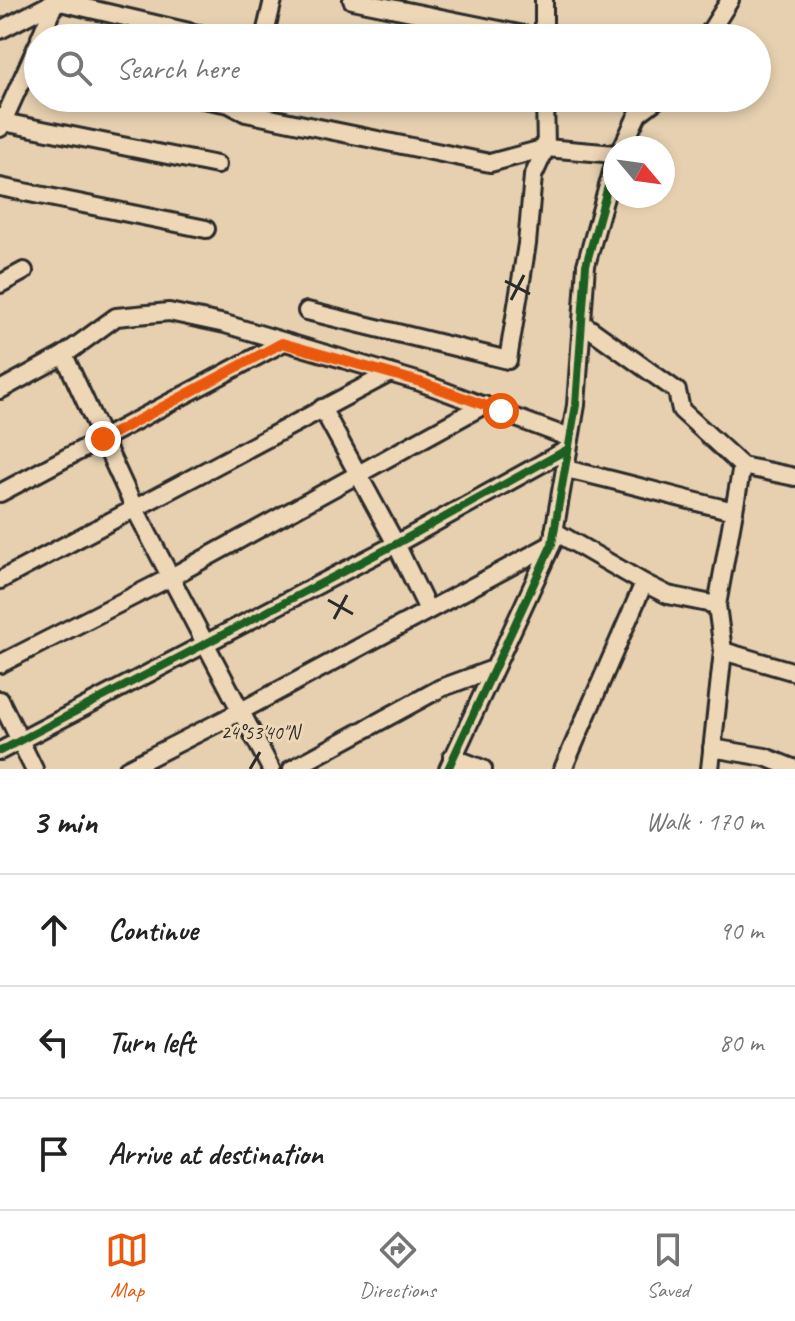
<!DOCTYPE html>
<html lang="en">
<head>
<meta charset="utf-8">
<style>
	:root { --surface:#fff; --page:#f6f6f6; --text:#222; --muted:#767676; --line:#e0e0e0; --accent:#ea580c }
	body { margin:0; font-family:Caveat,sans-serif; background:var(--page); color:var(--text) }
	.compass { position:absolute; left:603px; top:136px; width:72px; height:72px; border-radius:50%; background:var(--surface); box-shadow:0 4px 12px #0003; rotate:119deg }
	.stop { position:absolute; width:24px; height:24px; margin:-18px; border:6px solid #ea580c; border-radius:50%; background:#fff }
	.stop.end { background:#ea580c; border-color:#fff; box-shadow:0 2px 8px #0008 }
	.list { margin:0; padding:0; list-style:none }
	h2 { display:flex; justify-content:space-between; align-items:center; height:104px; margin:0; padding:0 32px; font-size:34px }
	h2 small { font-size:26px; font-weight:400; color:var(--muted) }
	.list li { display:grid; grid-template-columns:52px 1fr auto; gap:24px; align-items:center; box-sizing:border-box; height:112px; padding:0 32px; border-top:2px solid var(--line) }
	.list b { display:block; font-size:30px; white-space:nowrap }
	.list em { font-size:26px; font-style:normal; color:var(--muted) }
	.icon { flex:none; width:44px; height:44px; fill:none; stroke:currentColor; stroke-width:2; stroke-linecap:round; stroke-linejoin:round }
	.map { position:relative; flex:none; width:795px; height:769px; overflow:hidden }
	.search { position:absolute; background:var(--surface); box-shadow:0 4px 12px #0003; left:24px; right:24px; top:24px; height:88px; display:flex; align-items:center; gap:20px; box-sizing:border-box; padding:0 28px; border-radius:44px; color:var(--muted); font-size:30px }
	.sheet { height:440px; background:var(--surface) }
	nav { display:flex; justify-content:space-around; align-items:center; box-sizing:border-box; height:112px; border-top:2px solid var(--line); background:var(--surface); font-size:22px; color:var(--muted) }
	nav a { display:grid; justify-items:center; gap:4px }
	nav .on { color:var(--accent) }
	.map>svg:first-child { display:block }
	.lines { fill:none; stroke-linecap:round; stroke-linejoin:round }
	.minor-casing { stroke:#2b2b2b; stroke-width:22 }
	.minor { stroke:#eed7b6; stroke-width:16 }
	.cycleway-casing { stroke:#eed7b6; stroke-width:13 }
	.cycleway { stroke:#1b5e20; stroke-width:8 }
	.route { stroke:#ea580c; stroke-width:10 }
	.ticks { fill:none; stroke:#2b2b2b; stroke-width:3 }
	.ticks-label { font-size:20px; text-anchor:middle; fill:#2b2b2b; stroke:#eed7b6; stroke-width:6; stroke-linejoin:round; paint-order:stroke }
</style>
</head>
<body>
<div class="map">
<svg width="795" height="769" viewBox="0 0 795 769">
	<rect width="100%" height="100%" fill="#e6d0b0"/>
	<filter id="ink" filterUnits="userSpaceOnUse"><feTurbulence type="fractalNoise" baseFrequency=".0125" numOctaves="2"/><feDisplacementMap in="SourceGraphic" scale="16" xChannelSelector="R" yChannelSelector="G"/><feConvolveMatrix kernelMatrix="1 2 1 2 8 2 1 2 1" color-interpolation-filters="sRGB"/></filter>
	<g filter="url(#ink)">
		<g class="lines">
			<defs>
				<g id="minor">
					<polyline points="352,0 539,38"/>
					<polyline points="544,0 544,38"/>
					<polyline points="0,30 56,1 215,38"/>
					<polyline points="40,38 56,0"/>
					<polyline points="264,38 273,0"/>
					<polyline points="706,38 730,0"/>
					<polyline points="197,98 229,104 246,113 490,163 546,148 615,154"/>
					<polyline points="519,98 545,103"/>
					<polyline points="3,122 217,165"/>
					<polyline points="0,128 38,44"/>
					<polyline points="622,148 638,114 659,98"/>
					<polyline points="0,187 206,229"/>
					<polyline points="0,284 24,271"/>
					<polyline points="307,311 508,360 527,244 533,176 546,148 545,98"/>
					<polyline points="582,323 677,391 681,410 742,466 795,477"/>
					<polyline points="64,355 134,507 271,769"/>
					<polyline points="0,390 64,355 116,317 169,312 225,324 420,382 570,438"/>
					<polyline points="322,408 396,544 428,610"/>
					<path d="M565,469C622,481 677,498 734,511"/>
					<polyline points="0,493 282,343"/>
					<polyline points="554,531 644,583 668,595 717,605"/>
					<polyline points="0,580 390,373"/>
					<polyline points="723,651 795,672"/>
					<polyline points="0,664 171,577 484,405"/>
					<polyline points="0,700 34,769"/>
					<polyline points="712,748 765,757 795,769"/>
					<polyline points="0,751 396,544 568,449"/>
					<polyline points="452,757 483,769"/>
					<polyline points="127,769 241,711 552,544"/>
					<polyline points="292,769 441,688 493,669"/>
					<polyline points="448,769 552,544 576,405 586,265 615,161"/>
					<polyline points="563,769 644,583"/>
					<polyline points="710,769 723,651 717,605 742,466"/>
				</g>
			</defs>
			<use href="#minor" class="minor-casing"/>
			<use href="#minor" class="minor"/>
			<defs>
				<g id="cycleway">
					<polyline points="0,751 396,544 568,449"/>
					<polyline points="448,769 552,544 576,405 586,265 615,161"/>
				</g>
			</defs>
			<use href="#cycleway" class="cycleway-casing"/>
			<use href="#cycleway" class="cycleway"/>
		</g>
	</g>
	<g class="lines" filter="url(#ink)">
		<polyline class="route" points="103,439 282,343 420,382 501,411"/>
	</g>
	<path class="ticks" d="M505,281L530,294M511,300L524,275M328,600L353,614M334,619L347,595M250,769L260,752"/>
	<g class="ticks-label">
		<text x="260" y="739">24°53'40"N</text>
	</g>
</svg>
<svg class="compass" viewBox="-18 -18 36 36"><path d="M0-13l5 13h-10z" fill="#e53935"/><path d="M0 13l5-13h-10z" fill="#767676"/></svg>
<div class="stop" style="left:501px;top:411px"></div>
<div class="stop end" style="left:103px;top:439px"></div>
<div class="search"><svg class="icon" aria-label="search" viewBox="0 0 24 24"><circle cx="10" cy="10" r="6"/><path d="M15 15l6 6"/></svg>Search here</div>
</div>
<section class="sheet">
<h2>3 min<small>Walk · 170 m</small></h2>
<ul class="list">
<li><svg class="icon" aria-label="ahead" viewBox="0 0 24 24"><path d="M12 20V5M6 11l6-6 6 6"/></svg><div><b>Continue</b></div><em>90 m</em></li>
<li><svg class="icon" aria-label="left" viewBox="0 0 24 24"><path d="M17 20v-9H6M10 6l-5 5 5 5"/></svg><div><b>Turn left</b></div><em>80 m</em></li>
<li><svg class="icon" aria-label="arrive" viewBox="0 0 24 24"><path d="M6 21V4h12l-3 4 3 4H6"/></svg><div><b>Arrive at destination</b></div></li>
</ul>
</section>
<nav>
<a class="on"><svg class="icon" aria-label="map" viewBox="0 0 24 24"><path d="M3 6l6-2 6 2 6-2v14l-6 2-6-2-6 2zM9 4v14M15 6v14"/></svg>Map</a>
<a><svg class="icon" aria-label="directions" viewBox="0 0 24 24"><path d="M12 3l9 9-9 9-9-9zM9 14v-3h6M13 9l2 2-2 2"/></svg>Directions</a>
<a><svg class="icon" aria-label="saved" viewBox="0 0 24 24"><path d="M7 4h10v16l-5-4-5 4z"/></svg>Saved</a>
</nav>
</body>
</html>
